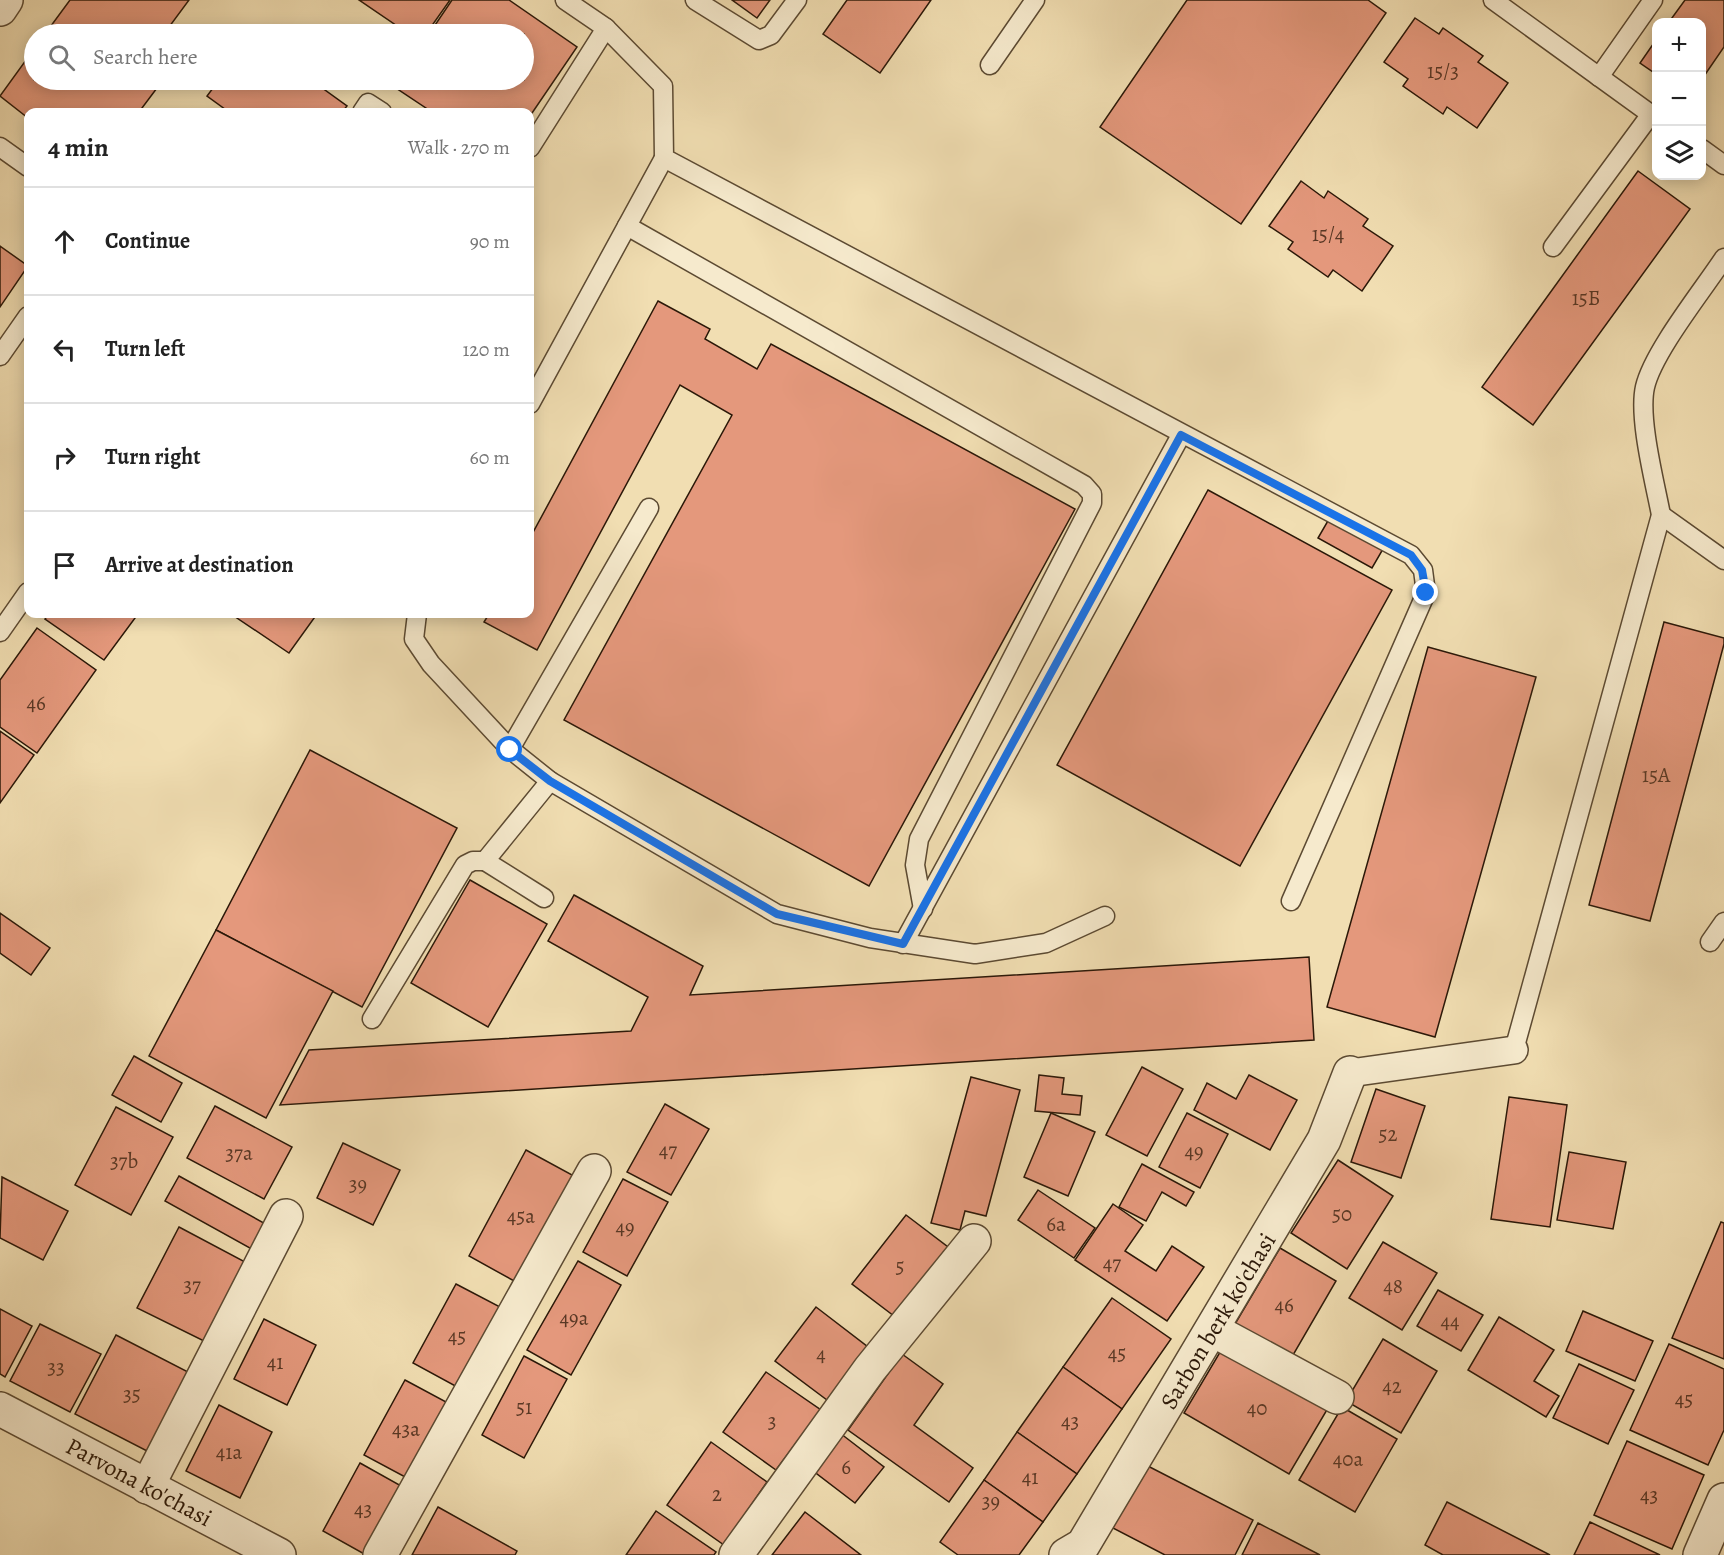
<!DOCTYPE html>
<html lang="en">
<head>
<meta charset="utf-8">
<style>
	:root { --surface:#fff; --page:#f6f6f6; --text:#222; --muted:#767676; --line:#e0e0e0 }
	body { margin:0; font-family:Alegreya,serif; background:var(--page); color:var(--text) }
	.controls { position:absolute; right:18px; top:18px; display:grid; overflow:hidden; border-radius:12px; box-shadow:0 3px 15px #0003 }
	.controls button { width:54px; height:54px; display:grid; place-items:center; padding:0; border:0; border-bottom:2px solid var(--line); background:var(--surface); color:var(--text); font:30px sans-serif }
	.stop { position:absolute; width:18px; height:18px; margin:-14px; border:4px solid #1a73e8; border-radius:50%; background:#fff }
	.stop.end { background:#1a73e8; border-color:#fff; box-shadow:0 2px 6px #0008 }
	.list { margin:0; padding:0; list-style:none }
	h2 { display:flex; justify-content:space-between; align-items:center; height:78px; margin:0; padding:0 24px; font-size:26px }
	h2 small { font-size:20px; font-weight:400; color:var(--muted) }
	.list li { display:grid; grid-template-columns:39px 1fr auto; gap:18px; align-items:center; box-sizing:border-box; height:108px; padding:0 24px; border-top:2px solid var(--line) }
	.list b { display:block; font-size:22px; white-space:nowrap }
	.list em { font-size:20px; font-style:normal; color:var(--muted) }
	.icon { flex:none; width:33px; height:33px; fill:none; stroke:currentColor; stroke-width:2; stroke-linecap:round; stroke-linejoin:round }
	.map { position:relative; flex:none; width:1724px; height:1555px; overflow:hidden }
	.search { position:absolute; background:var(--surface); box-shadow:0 3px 15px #0003; left:24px; top:24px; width:510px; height:66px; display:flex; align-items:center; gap:15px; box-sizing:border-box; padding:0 21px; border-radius:33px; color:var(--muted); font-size:22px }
	.panel { position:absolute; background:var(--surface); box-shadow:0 3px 15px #0003; left:24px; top:108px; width:510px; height:510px; border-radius:12px }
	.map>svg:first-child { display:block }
	.building { fill:#e4987c; stroke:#2b1808; stroke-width:1.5 }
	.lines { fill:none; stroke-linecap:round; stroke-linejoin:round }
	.service-casing { stroke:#5c4a32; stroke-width:21 }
	.pedestrian-casing { stroke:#5c4a32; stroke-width:30 }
	.minor-casing { stroke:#5c4a32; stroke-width:36 }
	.tertiary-casing { stroke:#5c4a32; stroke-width:36 }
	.service { stroke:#f6eacd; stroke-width:18 }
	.pedestrian { stroke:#f6eacd; stroke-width:27 }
	.minor { stroke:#f6eacd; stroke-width:33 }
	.tertiary { stroke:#f6eacd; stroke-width:33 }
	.route { stroke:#1a73e8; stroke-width:8 }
	.labels { text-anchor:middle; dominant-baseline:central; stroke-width:4.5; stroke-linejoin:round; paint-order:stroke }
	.number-label { font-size:21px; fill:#593825 }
	.street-label { font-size:24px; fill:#2b1808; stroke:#f6eacd }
</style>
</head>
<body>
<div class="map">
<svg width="1724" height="1555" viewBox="0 0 1724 1555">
	<rect width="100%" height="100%" fill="#f1deb2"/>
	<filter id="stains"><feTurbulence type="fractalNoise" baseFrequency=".00333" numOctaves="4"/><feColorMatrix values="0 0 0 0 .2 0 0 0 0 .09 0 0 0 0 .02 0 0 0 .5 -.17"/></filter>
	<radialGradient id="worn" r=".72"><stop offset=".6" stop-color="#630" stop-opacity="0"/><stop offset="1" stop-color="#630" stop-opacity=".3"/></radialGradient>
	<g class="building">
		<polygon points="70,0 189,0 169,27 180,34 45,34"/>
		<polygon points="359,0 450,0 426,34 409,34"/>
		<polygon points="452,0 509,0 577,47 530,116 530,112 432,112 393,86 398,80 524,80 524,34 429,34"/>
		<polygon points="732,0 770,0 757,18"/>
		<polygon points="847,0 931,0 880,73 823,34"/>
		<polygon points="1187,0 1368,0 1386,13 1241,224 1100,127"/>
		<polygon points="1685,0 1724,0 1724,47 1702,79 1702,22 1669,22"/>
		<polygon points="1415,18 1439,34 1443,28 1483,56 1478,62 1508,83 1477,128 1447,107 1443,114 1403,86 1408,79 1384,62"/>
		<polygon points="1656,40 1656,74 1640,63"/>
		<polygon points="34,49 34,80 163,80 139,112 28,112 28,118 0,96"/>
		<polygon points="219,80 311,80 347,106 342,112 229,112 207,96"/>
		<polygon points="1638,171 1690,209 1533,425 1482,387"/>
		<polygon points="1301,181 1324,198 1328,191 1368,219 1363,226 1393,246 1362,291 1333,270 1328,277 1288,249 1293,242 1269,226"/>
		<polygon points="0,246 28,266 0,307"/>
		<polygon points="658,301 710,329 705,339 757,369 771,344 1075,509 869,886 564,720 732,415 680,385 537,650 484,622 489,614 530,614 530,538"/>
		<polygon points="1208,490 1392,590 1240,866 1057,765"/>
		<polygon points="1329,519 1383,549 1372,568 1318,538"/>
		<polygon points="49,614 138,614 104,660 45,619"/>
		<polygon points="231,614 317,614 289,653"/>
		<polygon points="1664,622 1724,638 1724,644 1650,921 1589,905"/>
		<polygon points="37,628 96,670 37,753 0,727 0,680"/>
		<polygon points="1428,647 1536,677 1435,1037 1327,1007"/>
		<polygon points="0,731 34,755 0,803"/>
		<polygon points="310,750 457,828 362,1007 216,930"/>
		<polygon points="470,880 547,924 488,1027 411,983"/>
		<polygon points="574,895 703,966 690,995 1309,957 1314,1040 280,1105 309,1050 631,1031 648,997 548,941"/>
		<polygon points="0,913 50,948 31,975 0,953"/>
		<polygon points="216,930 333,991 266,1118 149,1056"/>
		<polygon points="134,1056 182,1083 161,1122 112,1095"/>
		<polygon points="1142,1067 1183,1089 1147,1156 1106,1135"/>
		<polygon points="1039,1075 1064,1078 1062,1094 1082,1096 1080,1115 1035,1111"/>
		<polygon points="1249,1075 1297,1100 1270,1150 1194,1110 1207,1083 1236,1099"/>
		<polygon points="971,1077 1020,1090 986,1216 965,1211 960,1230 931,1223"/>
		<polygon points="1376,1089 1425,1106 1401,1178 1351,1162"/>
		<polygon points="1509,1097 1567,1105 1550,1227 1491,1219"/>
		<polygon points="665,1104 709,1129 671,1195 627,1172"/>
		<polygon points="215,1106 292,1147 264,1199 187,1158"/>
		<polygon points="116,1107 173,1137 131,1215 75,1185"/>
		<polygon points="1051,1113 1095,1132 1068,1196 1024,1177"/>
		<polygon points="1187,1113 1228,1134 1200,1188 1159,1167"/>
		<polygon points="343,1143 400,1170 373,1225 317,1198"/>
		<polygon points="526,1150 574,1176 516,1282 469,1256"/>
		<polygon points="1569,1152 1626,1162 1613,1229 1557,1220"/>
		<polygon points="1338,1160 1393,1196 1347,1269 1291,1233"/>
		<polygon points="1142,1164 1194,1192 1186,1206 1162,1192 1146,1221 1119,1207"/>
		<polygon points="179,1176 271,1227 257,1252 165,1201"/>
		<polygon points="2,1177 68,1211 43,1260 0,1238"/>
		<polygon points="623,1179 668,1202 627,1276 583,1252"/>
		<polygon points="1038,1190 1095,1228 1074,1258 1018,1220"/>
		<polygon points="1113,1204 1143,1225 1125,1251 1156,1271 1172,1246 1204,1267 1167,1321 1075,1260"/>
		<polygon points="906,1215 948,1247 894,1316 852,1284"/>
		<polygon points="1721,1222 1724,1223 1724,1359 1672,1338"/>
		<polygon points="179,1227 247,1263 206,1342 137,1308"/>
		<polygon points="1383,1242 1437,1273 1402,1330 1349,1298"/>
		<polygon points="1280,1248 1336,1281 1289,1362 1232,1329"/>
		<polygon points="578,1261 621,1285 571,1375 527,1350"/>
		<polygon points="456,1284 502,1308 459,1388 413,1363"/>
		<polygon points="1438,1290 1483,1315 1461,1351 1417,1326"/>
		<polygon points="1112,1298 1171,1339 1122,1409 1063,1367"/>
		<polygon points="816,1307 868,1347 827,1400 775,1361"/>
		<polygon points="0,1309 32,1326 5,1377 0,1374"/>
		<polygon points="1583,1311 1653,1341 1635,1381 1566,1351"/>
		<polygon points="1499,1317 1554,1350 1534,1381 1559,1396 1546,1417 1468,1370"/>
		<polygon points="264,1319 316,1345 287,1405 234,1379"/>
		<polygon points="40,1324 101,1354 70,1412 10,1381"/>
		<polygon points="116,1335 190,1373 149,1452 75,1414"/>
		<polygon points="1383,1339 1437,1371 1401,1433 1346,1401"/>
		<polygon points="1226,1342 1331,1403 1289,1474 1184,1413"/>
		<polygon points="1669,1344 1724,1369 1724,1430 1708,1465 1630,1430"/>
		<polygon points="902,1354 943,1384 914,1425 973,1468 949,1502 848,1430"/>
		<polygon points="524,1356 567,1379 524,1458 482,1435"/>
		<polygon points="1579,1364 1634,1390 1608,1444 1553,1418"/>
		<polygon points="1063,1367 1122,1409 1077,1474 1017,1432"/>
		<polygon points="766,1372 821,1410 776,1470 723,1432"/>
		<polygon points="405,1380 448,1403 407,1478 364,1455"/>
		<polygon points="219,1405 272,1432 240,1498 186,1471"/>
		<polygon points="1342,1407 1397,1439 1355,1512 1299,1480"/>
		<polygon points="836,1430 884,1467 855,1503 808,1467"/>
		<polygon points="1017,1432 1077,1474 1043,1522 984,1480"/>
		<polygon points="1627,1441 1704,1475 1672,1549 1594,1515"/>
		<polygon points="711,1442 767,1482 724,1545 667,1505"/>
		<polygon points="360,1463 403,1487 366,1555 323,1531"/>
		<polygon points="1142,1463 1253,1520 1235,1555 1165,1555 1109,1526"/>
		<polygon points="984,1480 1043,1522 1019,1555 958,1555 940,1542"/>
		<polygon points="1447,1502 1550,1555 1443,1555 1425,1545"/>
		<polygon points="438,1507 517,1551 515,1555 412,1555"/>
		<polygon points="656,1511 716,1552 714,1555 626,1555"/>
		<polygon points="805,1512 861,1555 772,1555"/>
		<polygon points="1590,1522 1660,1555 1574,1555"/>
		<polygon points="1258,1523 1320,1555 1242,1555"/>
	</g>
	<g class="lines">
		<defs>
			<g id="service">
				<polyline points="695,0 759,40 771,35 797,0"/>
				<polyline points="1493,0 1656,118"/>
				<polyline points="606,28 663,86 664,158 1411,555 1423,570 1426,593 1291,901"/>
				<polyline points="990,65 1035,0"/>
				<polyline points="1599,77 1653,0"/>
				<polyline points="362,112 368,103 382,112"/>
				<polyline points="0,147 28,167"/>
				<polyline points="530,148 606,28 565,0"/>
				<polyline points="1702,149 1724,165"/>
				<polyline points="627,226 1084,485 1092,494 1092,503 919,839 915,865 923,909"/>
				<polyline points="1553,247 1651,114"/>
				<polyline points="0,356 28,316"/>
				<polyline points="530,404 664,158"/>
				<polyline points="1661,515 1724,560"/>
				<polyline points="417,614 414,639 431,664 510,749 550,781 777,914 870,938 975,954 1046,943 1105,916"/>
				<polyline points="0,632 28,592"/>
				<polyline points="510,749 649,508"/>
				<polyline points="544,898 485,861 550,781"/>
				<polyline points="1710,942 1724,922"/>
				<polyline points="903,944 1181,435"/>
				<polyline points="372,1019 465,865 473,861 485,861"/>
				<path d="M1514,1050L1661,515C1655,483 1638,418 1645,387C1653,352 1703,290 1724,258"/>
			</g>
			<polyline id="pedestrian" points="1350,1073 1514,1050"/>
			<g id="minor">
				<polyline points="1213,1330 1337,1397"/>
				<polyline points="0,1409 279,1555"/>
				<polyline points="147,1487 286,1216"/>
				<polyline points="380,1555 594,1171"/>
				<polyline points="736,1555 870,1369 974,1241"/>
				<polyline points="1066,1555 1083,1545 1324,1140 1350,1073"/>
				<polyline points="1700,1555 1724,1500"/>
			</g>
			<polyline id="tertiary" points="0,9 6,0"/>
		</defs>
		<use href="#service" class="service-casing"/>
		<use href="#pedestrian" class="pedestrian-casing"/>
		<use href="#minor" class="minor-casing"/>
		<use href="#tertiary" class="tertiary-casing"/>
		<use href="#service" class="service"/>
		<use href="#pedestrian" class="pedestrian"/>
		<use href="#minor" class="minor"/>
		<use href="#tertiary" class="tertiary"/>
	</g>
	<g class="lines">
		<polyline class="route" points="510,750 550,781 777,914 903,944 1181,435 1411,555 1422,570 1426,593"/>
	</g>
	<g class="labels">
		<g class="number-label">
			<text x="1443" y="71">15/3</text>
			<text x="1328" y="234">15/4</text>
			<text x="1586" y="298">15Б</text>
			<text x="36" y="703">46</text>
			<text x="1656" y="775">15A</text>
			<text x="1388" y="1134">52</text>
			<text x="668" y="1150">47</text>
			<text x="1194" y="1151">49</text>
			<text x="239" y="1153">37a</text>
			<text x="124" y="1161">37b</text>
			<text x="358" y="1184">39</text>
			<text x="1342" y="1214">50</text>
			<text x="521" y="1216">45a</text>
			<text x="1056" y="1224">6a</text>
			<text x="625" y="1227">49</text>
			<text x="1112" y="1263">47</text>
			<text x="900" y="1266">5</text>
			<text x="192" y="1285">37</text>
			<text x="1393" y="1286">48</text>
			<text x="1284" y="1305">46</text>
			<text x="574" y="1318">49a</text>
			<text x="1450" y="1321">44</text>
			<text x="457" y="1336">45</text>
			<text x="1117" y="1353">45</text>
			<text x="821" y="1354">4</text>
			<text x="275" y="1362">41</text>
			<text x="56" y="1367">33</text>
			<text x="1392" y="1386">42</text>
			<text x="132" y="1394">35</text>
			<text x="1684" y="1399">45</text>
			<text x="524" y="1407">51</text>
			<text x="1257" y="1408">40</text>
			<text x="772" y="1421">3</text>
			<text x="1070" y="1421">43</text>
			<text x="406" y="1429">43a</text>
			<text x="229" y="1452">41a</text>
			<text x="1348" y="1459">40a</text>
			<text x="846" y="1467">6</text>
			<text x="1030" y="1477">41</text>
			<text x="717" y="1494">2</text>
			<text x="1649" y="1495">43</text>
			<text x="991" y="1501">39</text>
			<text x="363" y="1509">43</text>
		</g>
		<g class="street-label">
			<text transform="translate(1218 1321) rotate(-59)">Sarbon berk ko'chasi</text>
			<text transform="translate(139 1482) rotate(28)">Parvona ko'chasi</text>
		</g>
	</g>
	<rect width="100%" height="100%" filter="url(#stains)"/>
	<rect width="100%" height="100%" fill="url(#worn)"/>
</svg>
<div class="controls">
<button>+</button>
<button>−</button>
<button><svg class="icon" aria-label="layers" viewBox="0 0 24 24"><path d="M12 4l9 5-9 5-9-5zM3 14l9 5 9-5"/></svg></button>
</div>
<div class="stop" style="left:510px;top:750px"></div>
<div class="stop end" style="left:1426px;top:593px"></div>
<div class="search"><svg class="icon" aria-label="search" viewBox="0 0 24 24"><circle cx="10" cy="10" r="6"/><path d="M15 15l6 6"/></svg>Search here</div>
<section class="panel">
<h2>4 min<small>Walk · 270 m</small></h2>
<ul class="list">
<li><svg class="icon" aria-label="ahead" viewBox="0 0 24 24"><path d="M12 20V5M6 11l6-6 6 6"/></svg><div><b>Continue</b></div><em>90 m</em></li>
<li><svg class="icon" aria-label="left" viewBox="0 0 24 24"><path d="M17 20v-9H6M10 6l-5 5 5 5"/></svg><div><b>Turn left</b></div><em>120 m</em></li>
<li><svg class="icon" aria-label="right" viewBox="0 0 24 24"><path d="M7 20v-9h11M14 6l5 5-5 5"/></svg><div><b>Turn right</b></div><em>60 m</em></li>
<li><svg class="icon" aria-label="arrive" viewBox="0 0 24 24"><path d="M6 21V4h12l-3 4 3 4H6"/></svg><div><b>Arrive at destination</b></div></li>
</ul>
</section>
</div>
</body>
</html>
